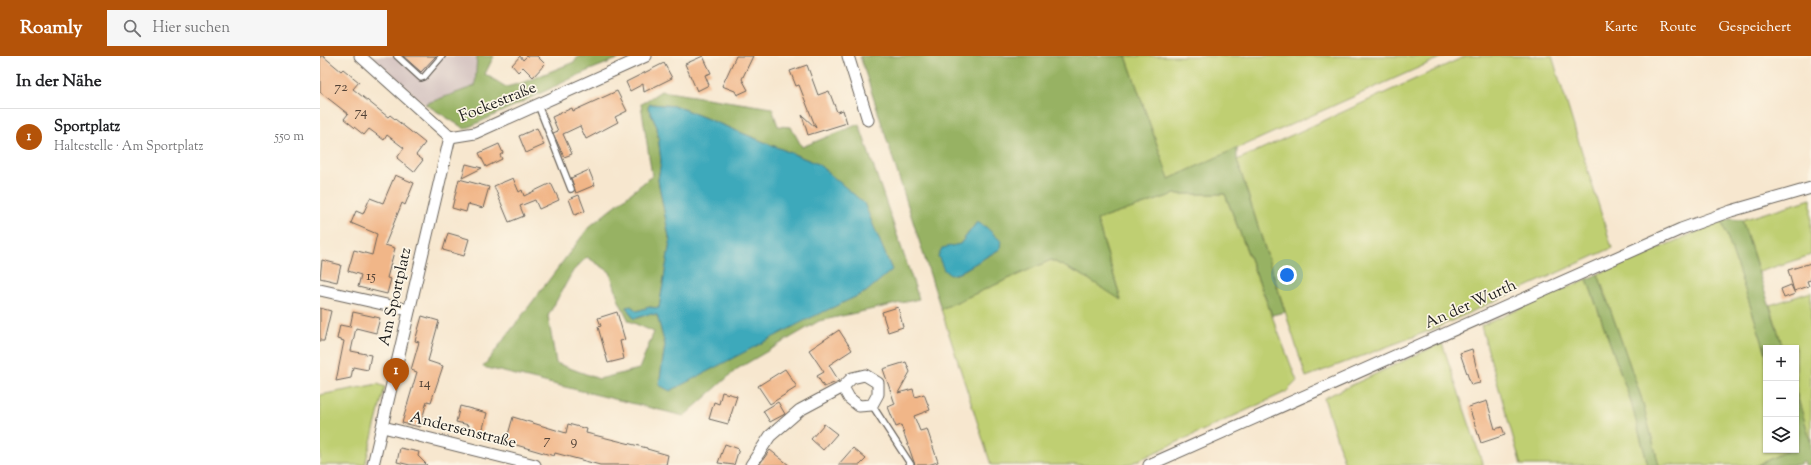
<!DOCTYPE html>
<html lang="de">
<head>
<meta charset="utf-8">
<style>
	:root { --surface:#fff; --page:#f6f6f6; --text:#202124; --muted:#757577; --line:#e0e0e0; --accent:#b45309 }
	body { margin:0; font-family:"Sorts Mill Goudy",serif; background:var(--page); color:var(--text) }
	.controls { position:absolute; right:12px; bottom:12px; display:grid; overflow:hidden; border-radius:0px; box-shadow:0 1px 3px #0004 }
	.controls button { width:36px; height:36px; display:grid; place-items:center; padding:0; border:0; border-bottom:1px solid var(--line); background:var(--surface); color:var(--text); font:20px sans-serif }
	.you { position:absolute; left:967px; top:219px; width:14px; height:14px; margin:-10px; border:3px solid #fff; border-radius:50%; background:#1a73e8; box-shadow:0 0 0 6px #1a73e833 }
	.badge { display:grid; place-items:center; width:26px; height:26px; border-radius:50%; background:var(--accent); color:#fff; font-size:13px; font-weight:700 }
	.pin { position:absolute; translate:-50% -33px; filter:drop-shadow(0 1px 2px #0008) }
	.pin::after { content:''; position:absolute; top:21px; width:14px; height:12px; background:inherit; clip-path:polygon(0 0,100% 0,50% 100%) }
	.list { margin:0; padding:0; list-style:none }
	h2 { display:flex; justify-content:space-between; align-items:center; height:52px; margin:0; padding:0 16px; font-size:17px }
	h2 small { font-size:13px; font-weight:400; color:var(--muted) }
	.list li { display:grid; grid-template-columns:26px 1fr auto; gap:12px; align-items:center; box-sizing:border-box; height:56px; padding:0 16px; border-top:1px solid var(--line) }
	.list b { display:block; font-size:15px; white-space:nowrap }
	.list p { margin:0; font-size:13px; white-space:nowrap; color:var(--muted) }
	.list em { font-size:13px; font-style:normal; color:var(--muted) }
	.icon { flex:none; width:22px; height:22px; fill:none; stroke:currentColor; stroke-width:2; stroke-linecap:round; stroke-linejoin:round }
	.map { position:relative; flex:none; width:1491px; height:409px; overflow:hidden }
	header { display:flex; align-items:center; gap:24px; box-sizing:border-box; height:56px; padding:0 20px; background:var(--accent); color:#fff }
	header strong { font-size:19px }
	nav { display:flex; gap:22px; margin-inline-start:auto; font-size:14px }
	.search { width:280px; height:36px; background:var(--page); display:flex; align-items:center; gap:10px; box-sizing:border-box; padding:0 14px; border-radius:0px; color:var(--muted); font-size:15px }
	main { display:flex }
	aside { flex:1; background:var(--surface) }
	.map>svg:first-child { display:block }
	.industrial { fill:#d1bfbe }
	.green { fill:#bfcf72; stroke:#6e7647 }
	.forest { fill:#97b264; stroke:#5a6740; fill-rule:evenodd }
	.water { fill:#3ca9bb; stroke:#2c626c }
	.building { fill:#f1b688 }
	.lines { fill:none; stroke-linecap:round; stroke-linejoin:round }
	.lane-casing { stroke:#69635b; stroke-width:8 }
	.street-casing { stroke:#69635b; stroke-width:13 }
	.lane { stroke:#fff; stroke-width:5.5 }
	.street { stroke:#fff; stroke-width:11 }
	.labels { text-anchor:middle; dominant-baseline:central; stroke-width:3.5; stroke-linejoin:round; paint-order:stroke }
	.number-label { font-size:14px; fill:#514237 }
	.street-label { font-size:16px; fill:#1c1c1c; stroke:#fcf5e5 }
</style>
</head>
<body>
<header>
<strong>Roamly</strong>
<div class="search"><svg class="icon" aria-label="search" viewBox="0 0 24 24"><circle cx="10" cy="10" r="6"/><path d="M15 15l6 6"/></svg>Hier suchen</div>
<nav><a>Karte</a><a>Route</a><a>Gespeichert</a></nav>
</header>
<main>
<aside>
<h2>In der Nähe<small></small></h2>
<ul class="list">
<li><span class="badge">1</span><div><b>Sportplatz</b><p>Haltestelle · Am Sportplatz</p></div><em>550 m</em></li>
</ul>
</aside>
<div class="map">
<svg width="1491" height="409" viewBox="0 0 1491 409">
	<rect width="100%" height="100%" fill="#fcf5e5"/>
	<filter id="ink" filterUnits="userSpaceOnUse"><feTurbulence type="fractalNoise" baseFrequency=".025" numOctaves="2"/><feDisplacementMap in="SourceGraphic" scale="8" xChannelSelector="R" yChannelSelector="G"/><feConvolveMatrix kernelMatrix="1 2 1 2 8 2 1 2 1" color-interpolation-filters="sRGB"/></filter>
	<filter id="wash" filterUnits="userSpaceOnUse"><feTurbulence type="fractalNoise" baseFrequency=".012" numOctaves="4" result="noise"/><feDisplacementMap in="SourceGraphic" scale="16" xChannelSelector="R" yChannelSelector="G"/><feGaussianBlur stdDeviation="0.9" result="paint"/><feColorMatrix in="noise" values="0 0 0 0 0 0 0 0 0 0 0 0 0 0 0 0 0 1.4 0 .05"/><feComposite in="paint" operator="in"/></filter>
	<g filter="url(#wash)">
		<rect width="100%" height="100%" fill="#f7e7cf"/>
		<polygon class="industrial" points="52,0 157,0 155,30 105,48"/>
		<g class="green">
			<polygon points="806,0 1125,0 849,123"/>
			<polygon points="1146,0 1232,0 1292,192 1109,275 986,321 917,104"/>
			<polygon points="855,138 905,138 977,325 966,336 808,409 671,409 621,253 731,204 762,219 801,243 777,164"/>
			<polygon points="1491,143 1491,199 1439,216 1422,164"/>
			<polygon points="1402,165 1446,297 1446,394 1468,394 1438,409 1339,409 1321,341 1278,218"/>
			<polygon points="1267,223 1310,343 1328,409 1201,409 1161,270"/>
			<polygon points="1491,236 1491,387 1476,336 1476,292 1463,292 1450,249"/>
			<polygon points="1122,287 1163,409 1025,409 1004,342"/>
			<polygon points="58,328 65,331 45,409 0,409 0,339"/>
		</g>
		<g class="forest">
			<polygon points="157,0 174,0 165,18 186,31 202,27 254,6 259,0 305,0 265,16 145,73 105,48 155,30"/>
			<path d="M540,0H806L849,123L917,92V104L965,256L952,259L905,138H855L777,164L801,244L762,219L731,204L621,253ZM657,166L680,193L639,217L631,219L640,188Z"/>
			<path d="M341,35L452,52L458,70L471,71L482,91L539,68L599,243L499,265L417,313L364,360L163,311L269,171L332,120L321,48ZM330,48L356,50L498,108L546,236L339,329L345,289L337,259L329,258L314,263L311,250L317,255L329,251L339,252L350,186L338,124L341,105L337,71L328,52ZM267,201L290,216L299,245L309,265L334,276L319,313L279,323L236,307L228,260L253,215Z"/>
			<polygon points="1411,163 1422,164 1463,292 1446,292 1446,297 1402,165"/>
			<polygon points="1278,218 1321,341 1339,409 1328,409 1310,343 1267,223"/>
			<polygon points="1476,336 1491,387 1491,409 1485,409 1484,406 1477,409 1438,409 1468,394 1476,394"/>
		</g>
		<g class="water">
			<polygon points="330,48 356,50 498,108 544,147 572,214 546,236 486,264 350,335 339,329 345,289 337,259 329,258 314,263 306,251 311,250 317,255 329,251 339,252 350,186 338,124 341,105 337,71 328,52"/>
			<polygon points="657,166 666,171 681,185 680,193 639,217 630,219 624,214 618,200 622,192 640,188"/>
		</g>
		<g id="blocks">
			<g class="building">
				<polygon points="0,0 3,0 21,15 23,13 39,26 33,33 68,61 70,59 105,87 96,99 103,104 94,116 77,102 84,92 67,79 64,84 49,73 44,79 24,63 28,58 0,36"/>
				<polygon points="83,0 116,0 101,16"/>
				<polygon points="200,0 203,4 207,0 217,0 225,8 213,21 203,11 198,16 192,9"/>
				<polygon points="383,0 391,17 385,19 389,29 377,35 365,8"/>
				<polygon points="416,0 433,0 422,23 428,34 417,39 415,35 402,30"/>
				<polygon points="344,7 352,22 324,36 323,28 310,35 306,26"/>
				<polygon points="487,9 498,39 509,35 517,56 523,54 527,67 488,79 482,59 496,72 479,29 476,30 470,15"/>
				<polygon points="297,35 307,55 295,61 298,66 266,83 260,70 243,78 252,98 244,101 233,77 238,75 232,61 252,52 253,55"/>
				<polygon points="217,72 224,89 206,97 199,80"/>
				<polygon points="179,88 183,97 180,99 182,103 166,111 159,97"/>
				<polygon points="146,108 162,112 142,122"/>
				<polygon points="269,114 275,129 256,137 251,122"/>
				<polygon points="75,119 94,127 85,149 82,147 65,189 75,192 67,222 71,223 67,238 38,231 41,219 28,215 34,194 52,199 57,178 31,167 36,155 43,158 50,142 63,147"/>
				<polygon points="193,122 199,136 202,134 204,140 231,127 239,144 219,153 215,144 200,150 204,160 189,166 174,130"/>
				<polygon points="139,123 169,131 163,152 148,148 146,156 132,152"/>
				<polygon points="259,139 265,155 255,159 249,143"/>
				<polygon points="128,177 149,183 144,200 123,194"/>
				<polygon points="2,204 21,209 17,226 0,222"/>
				<polygon points="1491,207 1491,224 1487,225 1489,230 1474,235 1468,214"/>
				<polygon points="1471,229 1475,238 1464,242 1461,233"/>
				<polygon points="578,251 583,271 568,276 562,256"/>
				<polygon points="0,252 11,255 4,285 0,285"/>
				<polygon points="33,256 60,262 56,277 36,272 31,295 51,299 48,314 33,311 31,322 16,325 24,285 17,283 20,269 30,271"/>
				<polygon points="297,256 305,284 300,285 304,303 288,307 278,271 281,270 278,262"/>
				<polygon points="102,260 119,265 108,305 123,310 111,346 107,345 100,371 82,367 97,316 91,314 99,286 95,285"/>
				<polygon points="519,274 532,294 509,309 519,325 504,331 497,320 504,316 489,294"/>
				<polygon points="1152,293 1160,327 1151,329 1140,297"/>
				<polygon points="586,306 590,316 578,337 593,333 595,341 604,338 610,354 594,360 600,375 607,373 618,406 608,409 595,409 581,369 576,371 568,351 575,348 563,313"/>
				<polygon points="465,313 477,331 450,348 438,330"/>
				<polygon points="402,336 417,340 408,368 389,363 394,346 399,348"/>
				<polygon points="1167,345 1175,373 1182,371 1185,379 1161,387 1149,351"/>
				<polygon points="458,346 465,358 450,366 443,355"/>
				<polygon points="140,350 167,357 161,380 147,377 149,369 136,366"/>
				<polygon points="193,361 246,377 248,368 267,373 266,377 327,392 327,393 348,399 346,409 280,409 235,397 234,400 186,386"/>
				<polygon points="504,368 517,378 503,394 491,383"/>
				<polygon points="405,388 419,393 414,409 398,407"/>
				<polygon points="80,392 99,396 98,400 107,409 90,409 77,406"/>
				<polygon points="533,392 546,403 540,409 518,409"/>
				<polygon points="450,394 469,409 439,409"/>
			</g>
		</g>
	</g>
	<g filter="url(#ink)">
		<use href="#blocks" fill-opacity="0" stroke="#69635b" stroke-width="1"/>
		<g class="lines">
			<defs>
				<g id="lane">
					<polyline points="77,0 101,22 104,21 122,0"/>
					<polyline points="218,49 251,133"/>
					<polyline points="552,349 591,409"/>
				</g>
				<g id="street">
					<polyline points="40,0 130,81"/>
					<polyline points="528,0 548,64"/>
					<polyline points="130,81 155,77 326,0"/>
					<polyline points="0,234 89,254"/>
					<polyline points="63,371 215,409"/>
					<polyline points="53,409 130,81"/>
					<polyline points="431,409 450,380 480,354 523,331 532,322 545,319 558,327 558,338 552,349 539,350 529,342 523,331"/>
					<polyline points="829,409 1361,173 1411,155 1491,132"/>
				</g>
			</defs>
			<use href="#lane" class="lane-casing"/>
			<use href="#street" class="street-casing"/>
			<use href="#lane" class="lane"/>
			<use href="#street" class="street"/>
		</g>
	</g>
	<g class="labels">
		<g class="number-label">
			<text x="21" y="32">72</text>
			<text x="41" y="57">74</text>
			<text x="51" y="221">15</text>
			<text x="105" y="328">14</text>
			<text x="227" y="385">7</text>
			<text x="254" y="386">9</text>
		</g>
		<g class="street-label">
			<text transform="translate(178 47) rotate(-22)">Fockestraße</text>
			<text transform="translate(76 241) rotate(-77)">Am Sportplatz</text>
			<text transform="translate(1151 249) rotate(-24)">An der Wurth</text>
			<text transform="translate(143 375) rotate(14)">Andersenstraße</text>
		</g>
	</g>
</svg>
<div class="controls">
<button>+</button>
<button>−</button>
<button><svg class="icon" aria-label="layers" viewBox="0 0 24 24"><path d="M12 4l9 5-9 5-9-5zM3 14l9 5 9-5"/></svg></button>
</div>
<div class="you"></div>
<div class="pin badge" style="left:76px;top:335px">1</div>
</div>
</main>
</body>
</html>
